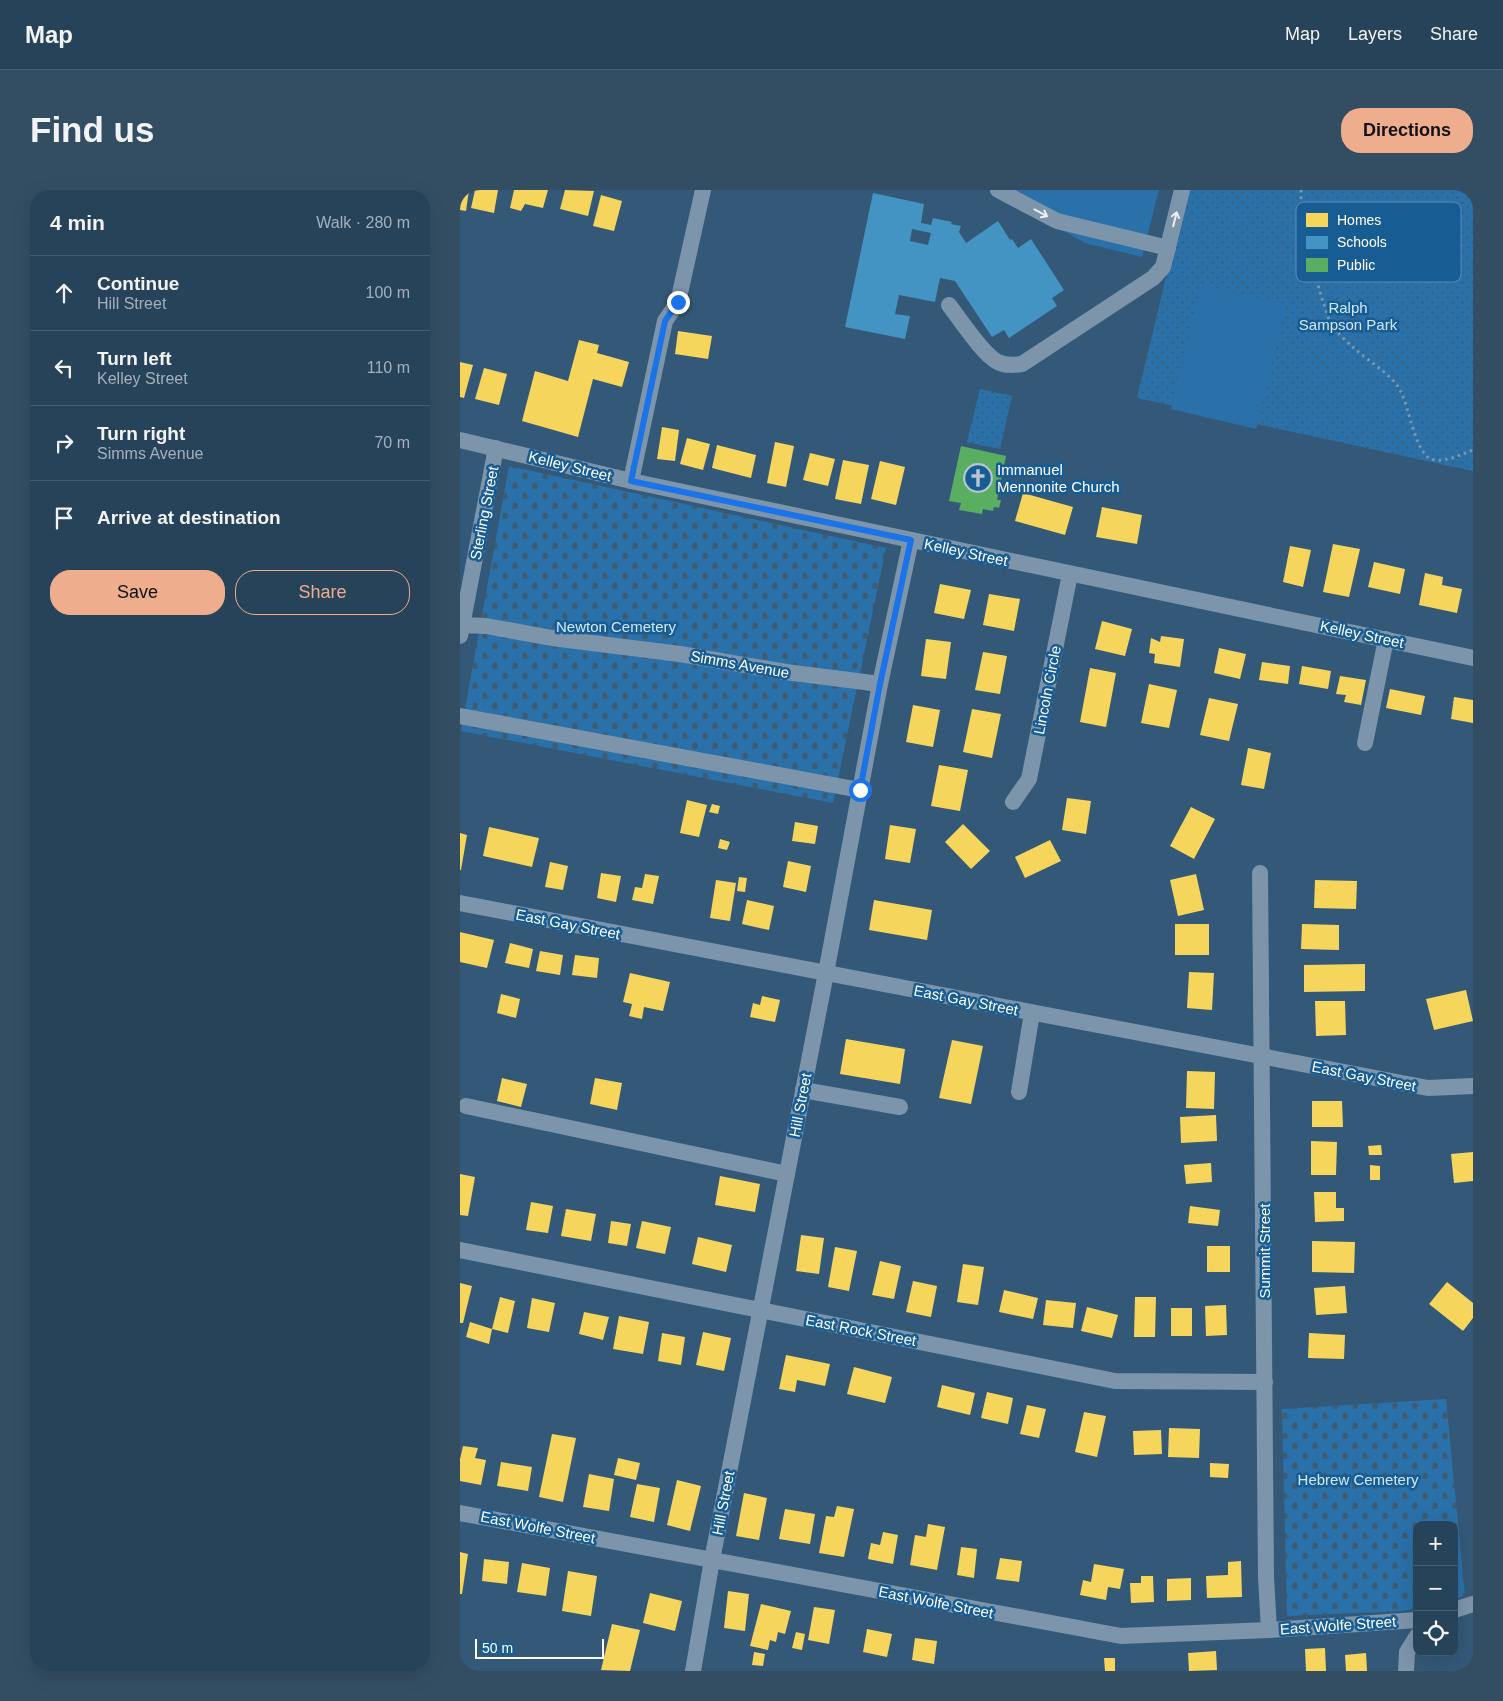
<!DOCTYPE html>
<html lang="en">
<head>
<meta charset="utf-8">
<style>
	:root { --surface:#27435a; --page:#334e63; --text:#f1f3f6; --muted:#a4b0bb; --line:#435c70; --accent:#eead8d }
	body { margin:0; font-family:Helvetica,sans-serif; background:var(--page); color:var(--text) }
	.controls { position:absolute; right:15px; bottom:15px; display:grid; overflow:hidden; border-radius:10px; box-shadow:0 5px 20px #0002 }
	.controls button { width:45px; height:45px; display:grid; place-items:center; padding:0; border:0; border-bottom:1px solid var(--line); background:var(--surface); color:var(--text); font:25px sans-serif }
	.scale { position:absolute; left:15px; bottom:12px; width:129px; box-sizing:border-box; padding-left:5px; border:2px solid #fff; border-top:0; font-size:14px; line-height:18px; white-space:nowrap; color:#fff; -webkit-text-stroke:4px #185c94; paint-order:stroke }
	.stop { position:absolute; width:15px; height:15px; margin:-11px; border:4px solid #1a73e8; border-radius:50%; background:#fff }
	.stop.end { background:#1a73e8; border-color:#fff; box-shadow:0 1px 5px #0008 }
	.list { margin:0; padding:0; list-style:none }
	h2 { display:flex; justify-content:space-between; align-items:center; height:65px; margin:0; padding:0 20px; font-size:21px }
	h2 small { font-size:16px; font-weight:400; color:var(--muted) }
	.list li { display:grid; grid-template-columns:32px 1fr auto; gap:15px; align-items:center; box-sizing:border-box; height:75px; padding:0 20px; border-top:1px solid var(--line) }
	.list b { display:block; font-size:19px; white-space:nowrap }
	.list p { margin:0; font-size:16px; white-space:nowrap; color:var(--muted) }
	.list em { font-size:16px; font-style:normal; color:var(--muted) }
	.actions { display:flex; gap:10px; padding:15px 20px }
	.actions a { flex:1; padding:11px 0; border:1px solid var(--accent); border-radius:20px; text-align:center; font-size:18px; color:var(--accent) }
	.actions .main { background:var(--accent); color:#111 }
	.icon { flex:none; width:28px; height:28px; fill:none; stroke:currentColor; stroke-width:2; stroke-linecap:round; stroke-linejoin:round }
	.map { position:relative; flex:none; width:1013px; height:1481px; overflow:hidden; border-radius:20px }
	header { display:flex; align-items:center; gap:30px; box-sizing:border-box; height:70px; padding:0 25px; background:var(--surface); border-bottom:1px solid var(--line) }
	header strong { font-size:24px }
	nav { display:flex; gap:28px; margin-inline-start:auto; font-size:18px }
	.intro { display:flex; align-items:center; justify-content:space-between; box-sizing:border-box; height:120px; padding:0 30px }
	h1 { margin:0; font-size:35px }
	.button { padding:12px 22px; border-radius:20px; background:var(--accent); color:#111; font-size:18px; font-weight:700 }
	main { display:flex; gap:30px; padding:0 30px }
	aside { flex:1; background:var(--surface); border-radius:20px; box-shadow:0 5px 20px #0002 }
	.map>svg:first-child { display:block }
	.cemetery { fill:url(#cemetery-stones) }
	.park { fill:url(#park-dots) }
	.garden { fill:#2a71a9 }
	.homes { fill:#f6d55c }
	.schools { fill:#4393c3; fill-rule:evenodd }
	.public { fill:#5aae61 }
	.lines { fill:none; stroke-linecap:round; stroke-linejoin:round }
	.path { stroke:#7d95ab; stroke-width:3; stroke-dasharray:2.5 4; stroke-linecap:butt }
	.minor { stroke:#7d95ab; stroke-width:16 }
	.oneway { stroke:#eceff2 }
	.route { stroke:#1a73e8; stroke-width:6 }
	.labels { text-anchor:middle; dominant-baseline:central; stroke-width:5; stroke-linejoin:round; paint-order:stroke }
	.park-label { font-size:15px; fill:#d0e9fb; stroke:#185c94 }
	.street-label { font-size:15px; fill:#fff; stroke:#185c94 }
	.poi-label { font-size:15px; fill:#fff; stroke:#185c94; text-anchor:start }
	.key { fill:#185c94; stroke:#5d8db4; stroke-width:1 }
	.key-label { font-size:14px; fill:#fff }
</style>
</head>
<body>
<header>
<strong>Map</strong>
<nav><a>Map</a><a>Layers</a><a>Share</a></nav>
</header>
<div class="intro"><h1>Find us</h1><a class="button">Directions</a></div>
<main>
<aside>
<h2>4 min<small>Walk · 280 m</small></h2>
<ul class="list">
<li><svg class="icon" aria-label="ahead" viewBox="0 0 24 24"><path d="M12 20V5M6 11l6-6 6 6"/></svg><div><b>Continue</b><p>Hill Street</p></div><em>100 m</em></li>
<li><svg class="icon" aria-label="left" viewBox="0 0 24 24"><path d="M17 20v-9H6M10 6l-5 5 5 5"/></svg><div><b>Turn left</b><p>Kelley Street</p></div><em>110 m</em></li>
<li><svg class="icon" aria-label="right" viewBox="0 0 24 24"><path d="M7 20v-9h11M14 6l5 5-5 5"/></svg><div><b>Turn right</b><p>Simms Avenue</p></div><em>70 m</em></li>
<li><svg class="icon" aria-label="arrive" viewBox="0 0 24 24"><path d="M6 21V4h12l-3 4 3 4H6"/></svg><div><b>Arrive at destination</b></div></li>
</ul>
<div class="actions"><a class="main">Save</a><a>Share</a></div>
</aside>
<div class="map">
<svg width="1013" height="1481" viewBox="0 0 1013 1481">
	<defs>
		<pattern id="cemetery-stones" width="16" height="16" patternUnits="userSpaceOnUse" patternTransform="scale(1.25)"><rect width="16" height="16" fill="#2a71a9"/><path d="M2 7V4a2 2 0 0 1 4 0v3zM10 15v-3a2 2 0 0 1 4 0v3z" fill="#3e5b71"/></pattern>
		<pattern id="park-dots" width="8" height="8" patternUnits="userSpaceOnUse" patternTransform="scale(1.25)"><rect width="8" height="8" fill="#2a71a9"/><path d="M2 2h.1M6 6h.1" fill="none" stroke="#3e5b71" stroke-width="1.8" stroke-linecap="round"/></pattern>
	</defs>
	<rect width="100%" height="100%" fill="#345978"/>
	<g class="cemetery">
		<polygon points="49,276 426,358 373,613 1,541"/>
		<polygon points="986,1209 1005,1406 994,1409 994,1335 957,1335 957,1418 943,1421 827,1426 822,1219"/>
	</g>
	<g class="park">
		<polygon points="727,0 1013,0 1013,281 677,208"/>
		<polygon points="520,199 552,206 540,259 507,252"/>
	</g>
	<g class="garden">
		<polygon points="549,0 699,0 682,67 625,53 570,22"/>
		<polygon points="741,95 826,115 796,239 711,219"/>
	</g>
	<g class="homes">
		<polygon points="0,0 9,0 6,21 0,20"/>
		<polygon points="15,0 38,0 34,23 11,18"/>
		<polygon points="54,0 88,0 83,18 65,14 61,21 50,18"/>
		<polygon points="105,0 134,1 128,26 100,19"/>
		<polygon points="141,5 162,11 154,41 133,36"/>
		<polygon points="218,141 252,146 248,169 215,164"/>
		<polygon points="119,150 139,155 137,163 169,172 162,197 133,189 118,247 62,231 75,181 108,191"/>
		<polygon points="0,172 13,175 4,208 0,207"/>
		<polygon points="24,178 47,184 39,215 15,209"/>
		<polygon points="202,237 219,240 215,271 197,269"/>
		<polygon points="227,248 250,254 243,280 220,274"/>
		<polygon points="315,252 334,256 326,297 307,293"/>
		<polygon points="257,255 296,265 291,288 252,278"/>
		<polygon points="350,263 375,269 368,296 343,290"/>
		<polygon points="383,270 409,275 401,314 375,309"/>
		<polygon points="420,271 445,277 436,315 411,309"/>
		<polygon points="563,303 613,317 605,345 555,331"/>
		<polygon points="642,317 682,325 677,354 636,347"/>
		<polygon points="873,354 900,359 889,407 863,402"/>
		<polygon points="830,356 851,360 843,397 823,392"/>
		<polygon points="914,372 945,379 940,404 908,397"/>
		<polygon points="965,383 983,387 982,395 1002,399 997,423 959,415"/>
		<polygon points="480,394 511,400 504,429 474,423"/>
		<polygon points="529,404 560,409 554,441 523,435"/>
		<polygon points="642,431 672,439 665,466 635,459"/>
		<polygon points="701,446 724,449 720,477 694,473 695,464 689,463 691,448 700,452"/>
		<polygon points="466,449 491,452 486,489 461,486"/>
		<polygon points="759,458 786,464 780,489 754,483"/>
		<polygon points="523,462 547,466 540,504 515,500"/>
		<polygon points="802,472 830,476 828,494 799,490"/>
		<polygon points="842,476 871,481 868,499 839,494"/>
		<polygon points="630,478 656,483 646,537 620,532"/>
		<polygon points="880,486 906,490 901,515 884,512 886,505 876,504"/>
		<polygon points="689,494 717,500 709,538 681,533"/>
		<polygon points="930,499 965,506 961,525 926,518"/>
		<polygon points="994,507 1013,510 1013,533 991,529"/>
		<polygon points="749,508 778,514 769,551 740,545"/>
		<polygon points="453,515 480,520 473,557 446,552"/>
		<polygon points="512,519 541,524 532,568 503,562"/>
		<polygon points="788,558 811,563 804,599 781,595"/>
		<polygon points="479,575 508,580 500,621 471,616"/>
		<polygon points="607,608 631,611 626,644 602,640"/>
		<polygon points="227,610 247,615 239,647 220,643"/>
		<polygon points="252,614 260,616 258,624 249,622"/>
		<polygon points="731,617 755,629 734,669 710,656"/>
		<polygon points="335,632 358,636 355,654 332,651"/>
		<polygon points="503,634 530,661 511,679 485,652"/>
		<polygon points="430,635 456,639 450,673 425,669"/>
		<polygon points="29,637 79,648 72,677 23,666"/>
		<polygon points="0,643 7,645 1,680 0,680"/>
		<polygon points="260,649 270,652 267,660 258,658"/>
		<polygon points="590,650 601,671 565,688 555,667"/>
		<polygon points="328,671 351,676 346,702 323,697"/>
		<polygon points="90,672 108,676 103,700 85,697"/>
		<polygon points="141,683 161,686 156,712 137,708"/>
		<polygon points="185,684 199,686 193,714 172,710 175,697 182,698"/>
		<polygon points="736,684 744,720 718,726 710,690"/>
		<polygon points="279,687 287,688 285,702 277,701"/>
		<polygon points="256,690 276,693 270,731 250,728"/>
		<polygon points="855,690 897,691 896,719 854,718"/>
		<polygon points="287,710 314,716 309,740 282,734"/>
		<polygon points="414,710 472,720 467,750 409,740"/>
		<rect x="715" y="734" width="34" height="31"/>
		<polygon points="842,734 879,735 879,760 841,759"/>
		<polygon points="0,742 34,750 27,778 0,772"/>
		<polygon points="50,753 73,759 69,778 45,773"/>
		<polygon points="80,761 103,765 100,785 76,781"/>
		<polygon points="115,765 139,768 137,788 112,785"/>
		<polygon points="905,774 905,801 844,802 844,775"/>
		<polygon points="729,782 754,783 752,820 727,818"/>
		<polygon points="170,783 210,792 203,821 184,817 182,829 169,826 172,814 163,812"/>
		<polygon points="1006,800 1013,831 974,840 966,809"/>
		<polygon points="41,804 60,809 56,828 37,823"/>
		<polygon points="302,806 320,810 315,832 290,827 293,813 300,815"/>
		<polygon points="855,811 885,811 886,845 856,846"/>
		<polygon points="386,849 445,859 440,894 380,884"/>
		<polygon points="492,850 523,856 511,914 479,908"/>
		<polygon points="727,881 755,882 754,919 726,918"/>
		<polygon points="42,888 67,894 61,917 37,911"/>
		<polygon points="135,888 162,893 157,920 130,914"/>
		<polygon points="852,911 882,911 883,937 852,937"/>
		<polygon points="756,925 757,951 721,953 720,927"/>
		<polygon points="851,951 877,952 876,985 851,985"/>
		<polygon points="921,955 922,965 909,965 908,956"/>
		<polygon points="1013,962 1013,991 994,993 991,964"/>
		<polygon points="751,973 752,992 726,994 724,975"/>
		<polygon points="910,975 920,976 920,990 910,990"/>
		<polygon points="0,984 15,987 8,1026 0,1025"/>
		<polygon points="260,986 300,994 295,1022 255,1015"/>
		<polygon points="854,1002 876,1002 876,1018 884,1018 884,1031 855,1032"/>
		<polygon points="71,1012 93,1016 88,1043 66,1040"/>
		<polygon points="730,1016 760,1020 758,1036 728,1033"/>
		<polygon points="106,1019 136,1024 131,1051 101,1046"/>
		<polygon points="151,1031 171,1034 167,1056 148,1053"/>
		<polygon points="182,1031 211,1037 205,1064 176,1058"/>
		<polygon points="341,1045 364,1048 359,1084 336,1081"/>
		<polygon points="238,1047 272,1055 266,1082 232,1074"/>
		<polygon points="852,1051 895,1052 894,1083 852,1082"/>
		<rect x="747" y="1056" width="23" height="26"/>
		<polygon points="375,1057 397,1061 389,1101 368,1097"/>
		<polygon points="420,1071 441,1076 434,1109 412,1105"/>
		<polygon points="503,1074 524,1077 518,1115 497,1112"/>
		<polygon points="453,1091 477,1096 471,1127 446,1122"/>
		<polygon points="987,1092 1013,1113 1013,1128 1003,1141 969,1114"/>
		<polygon points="0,1093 12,1096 3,1133 0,1133"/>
		<polygon points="885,1096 887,1123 856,1125 854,1098"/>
		<polygon points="544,1100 578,1108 573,1129 539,1122"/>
		<polygon points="40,1107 55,1111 48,1143 32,1139"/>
		<polygon points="675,1107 696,1107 695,1147 674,1147"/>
		<polygon points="72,1108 95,1113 89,1142 67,1138"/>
		<polygon points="586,1110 616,1113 613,1138 583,1135"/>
		<polygon points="766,1115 767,1145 746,1146 745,1116"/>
		<polygon points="627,1117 658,1125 652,1148 621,1141"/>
		<rect x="711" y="1118" width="21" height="28"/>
		<polygon points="124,1122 149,1127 143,1150 119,1144"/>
		<polygon points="159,1126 189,1132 183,1164 153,1159"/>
		<polygon points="10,1132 32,1139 29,1154 6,1147"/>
		<polygon points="243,1142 271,1148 264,1181 236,1175"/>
		<polygon points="202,1143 225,1147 221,1175 198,1171"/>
		<polygon points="849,1143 885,1145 884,1169 848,1168"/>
		<polygon points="326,1165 370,1174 365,1196 337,1190 335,1202 319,1199"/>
		<polygon points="394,1177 432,1187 425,1213 387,1204"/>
		<polygon points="482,1195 515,1203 510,1225 477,1217"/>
		<polygon points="527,1202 553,1208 548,1234 521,1228"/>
		<polygon points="567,1215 586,1219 579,1248 560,1244"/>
		<polygon points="624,1222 646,1226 637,1267 615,1262"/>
		<polygon points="709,1238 740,1239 739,1268 708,1267"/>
		<polygon points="701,1240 702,1264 674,1265 673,1241"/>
		<polygon points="92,1244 116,1248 103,1312 79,1307"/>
		<polygon points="3,1256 18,1258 15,1268 26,1270 21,1295 0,1291 0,1269"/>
		<polygon points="158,1268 180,1273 176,1290 154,1285"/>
		<polygon points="41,1272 72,1277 68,1301 37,1296"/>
		<polygon points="750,1273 769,1274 768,1288 750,1287"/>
		<polygon points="129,1284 154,1289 149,1321 123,1317"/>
		<polygon points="217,1290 241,1296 230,1341 207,1335"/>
		<polygon points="177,1294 200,1298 194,1332 170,1327"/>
		<polygon points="284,1303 307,1308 299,1350 276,1346"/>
		<polygon points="377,1316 394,1319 384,1367 359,1363 366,1326 374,1327"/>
		<polygon points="325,1319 355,1324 350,1354 319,1349"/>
		<polygon points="468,1334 485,1337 477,1380 450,1375 455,1345 466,1347"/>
		<polygon points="423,1342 438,1345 433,1374 408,1369 411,1353 420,1355"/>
		<polygon points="501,1357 517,1359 514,1388 497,1385"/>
		<polygon points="0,1362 8,1364 2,1404 0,1404"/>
		<polygon points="540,1368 562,1371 559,1392 536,1389"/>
		<polygon points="24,1369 49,1372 47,1394 22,1391"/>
		<polygon points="781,1371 782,1407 747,1408 746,1386 768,1385 768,1372"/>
		<polygon points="62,1373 90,1378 86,1406 57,1402"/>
		<polygon points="634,1374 664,1379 660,1399 648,1397 646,1410 620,1405 623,1390 631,1392"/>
		<polygon points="108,1381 137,1386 131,1426 102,1421"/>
		<polygon points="681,1386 693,1386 694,1412 671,1413 670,1393 681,1393"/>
		<polygon points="731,1388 731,1410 707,1411 707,1389"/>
		<polygon points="268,1401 289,1404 285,1441 264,1438"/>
		<polygon points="190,1403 222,1411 215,1441 183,1433"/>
		<polygon points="301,1414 331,1421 325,1444 318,1442 316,1452 310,1450 308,1460 290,1456"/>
		<polygon points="354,1417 375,1420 369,1454 348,1450"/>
		<polygon points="152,1434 180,1440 170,1481 141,1480"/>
		<polygon points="407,1439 432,1444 427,1467 403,1462"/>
		<polygon points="336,1442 345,1444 342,1460 332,1458"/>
		<polygon points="455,1448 477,1451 474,1474 452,1470"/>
		<polygon points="865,1458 866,1481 846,1481 845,1459"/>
		<polygon points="756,1461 757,1480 729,1481 728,1463"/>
		<polygon points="294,1462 305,1464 303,1476 292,1475"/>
		<polygon points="906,1463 907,1481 886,1481 885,1465"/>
		<polygon points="644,1468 655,1468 655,1481 645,1481"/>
	</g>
	<path class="schools" d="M413,3L464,14L461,33L471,35L473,28L492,32L491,34L501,36L499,42L506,53L538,31L550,50L552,49L558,58L571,49L604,100L592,108L597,116L549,148L544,140L532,147L495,91L480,88L475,112L439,105L435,124L450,126L445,149L385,137ZM452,39L471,43L468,55L450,51Z"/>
	<polygon class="public" points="501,256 546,266 537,310 541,310 539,318 534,317 533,321 523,319 522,324 499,320 501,313 489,311"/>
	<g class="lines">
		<path class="path" d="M841,0C841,38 852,76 863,112C866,118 867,127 871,133C876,142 886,151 894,158C908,171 934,186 941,202C949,218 955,259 969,268C980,275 1002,264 1013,260"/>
		<g class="minor">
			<polyline points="538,0 597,31 708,58"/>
			<path d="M489,115C499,128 524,166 538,172C546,176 554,175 562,174L693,88L703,77L722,0"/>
			<polyline points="0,250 171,291 1013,468"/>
			<polyline points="171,291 205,131 218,112 243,0"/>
			<polyline points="0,435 26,436 92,448 220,464 326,482 420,494"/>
			<polyline points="0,446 36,258"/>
			<polyline points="0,526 400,600"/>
			<polyline points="905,553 926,449"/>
			<polyline points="553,612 569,589 610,384"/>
			<polyline points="800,683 806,1387 809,1440"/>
			<polyline points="0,713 968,898 1013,896"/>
			<polyline points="343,900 440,917"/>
			<polyline points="559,902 572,823"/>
			<polyline points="6,916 327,984"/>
			<polyline points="0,1060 655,1191 805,1192"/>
			<polyline points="0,1323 661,1446 809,1440 957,1430"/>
			<polyline points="994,1420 1013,1414"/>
			<polyline points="233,1481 252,1370 366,783 420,494 451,350"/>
			<polyline points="946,1481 947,1462 957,1446"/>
		</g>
	</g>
	<defs><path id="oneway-shaft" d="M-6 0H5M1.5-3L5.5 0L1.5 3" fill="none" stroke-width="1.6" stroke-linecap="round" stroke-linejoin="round" transform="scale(1.25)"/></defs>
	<g class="oneway">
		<use href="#oneway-shaft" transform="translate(581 23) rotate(28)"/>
		<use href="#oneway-shaft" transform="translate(715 29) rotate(-76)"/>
	</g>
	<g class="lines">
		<polyline class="route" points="218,112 205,131 171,291 451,350 420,494 400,600"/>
	</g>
	<defs>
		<symbol id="church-ring" viewBox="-11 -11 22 22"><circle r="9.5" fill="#185c94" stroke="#b8c5d0" stroke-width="1.5"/><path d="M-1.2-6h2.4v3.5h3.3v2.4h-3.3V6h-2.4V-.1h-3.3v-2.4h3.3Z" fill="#b8c5d0"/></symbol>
	</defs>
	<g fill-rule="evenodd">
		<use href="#church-ring" x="502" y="272" width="32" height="32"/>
	</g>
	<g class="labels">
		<g class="park-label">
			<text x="888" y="117">Ralph<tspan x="888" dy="17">Sampson Park</tspan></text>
			<text x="156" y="436">Newton Cemetery</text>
			<text x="898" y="1289">Hebrew Cemetery</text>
		</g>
		<g class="street-label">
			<text transform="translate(110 276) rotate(14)">Kelley Street</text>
			<text transform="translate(24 323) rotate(-79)">Sterling Street</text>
			<text transform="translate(506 362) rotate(12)">Kelley Street</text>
			<text transform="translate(902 444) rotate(12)">Kelley Street</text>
			<text transform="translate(280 474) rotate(10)">Simms Avenue</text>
			<text transform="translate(587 500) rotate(-79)">Lincoln Circle</text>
			<text transform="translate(108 734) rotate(11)">East Gay Street</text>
			<text transform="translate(506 810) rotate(11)">East Gay Street</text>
			<text transform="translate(904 886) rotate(11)">East Gay Street</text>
			<text transform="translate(340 915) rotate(-79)">Hill Street</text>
			<text transform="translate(804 1061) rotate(-90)">Summit Street</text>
			<text transform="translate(401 1140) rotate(11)">East Rock Street</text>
			<text transform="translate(263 1313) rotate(-79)">Hill Street</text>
			<text transform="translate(78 1337) rotate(11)">East Wolfe Street</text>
			<text transform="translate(476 1412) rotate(11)">East Wolfe Street</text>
			<text transform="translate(878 1435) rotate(-4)">East Wolfe Street</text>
		</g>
		<g class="poi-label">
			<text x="537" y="279">Immanuel<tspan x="537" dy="17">Mennonite Church</tspan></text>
		</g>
	</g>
	<rect x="836" y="12" width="165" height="80" rx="8" class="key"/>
	<rect x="846" y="23" width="22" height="14" fill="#f6d55c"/>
	<rect x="846" y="46" width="22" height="13" fill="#4393c3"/>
	<rect x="846" y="68" width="22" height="14" fill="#5aae61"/>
	<g class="key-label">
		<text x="877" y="35">Homes</text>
		<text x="877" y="57">Schools</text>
		<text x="877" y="80">Public</text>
	</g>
</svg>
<div class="controls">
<button>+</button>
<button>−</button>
<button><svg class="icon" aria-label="locate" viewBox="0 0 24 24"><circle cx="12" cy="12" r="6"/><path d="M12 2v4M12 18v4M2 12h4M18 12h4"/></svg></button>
</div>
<div class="scale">50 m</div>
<div class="stop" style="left:400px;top:600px"></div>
<div class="stop end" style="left:218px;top:112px"></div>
</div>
</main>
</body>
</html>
